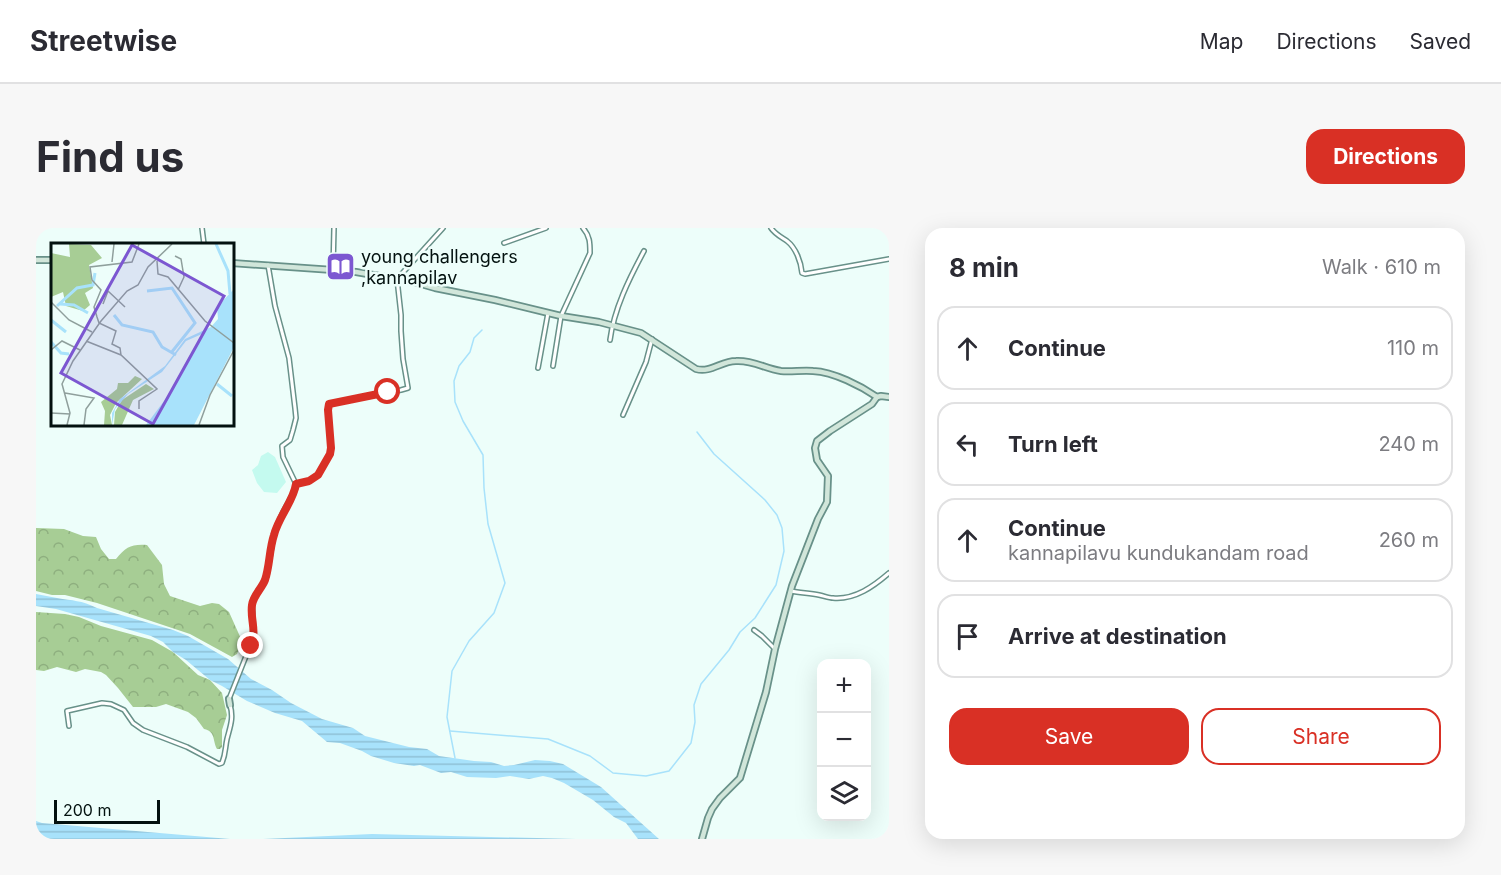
<!DOCTYPE html>
<html lang="en">
<head>
<meta charset="utf-8">
<style>
	:root { --surface:#fff; --page:#f7f7f7; --text:#2b2b33; --muted:#7c7c81; --line:#e1e1e2; --accent:#d93025 }
	body { margin:0; font-family:Inter,sans-serif; background:var(--page); color:var(--text) }
	.controls { position:absolute; right:18px; bottom:18px; display:grid; overflow:hidden; border-radius:12px; box-shadow:0 6px 24px #0002 }
	.controls button { width:54px; height:54px; display:grid; place-items:center; padding:0; border:0; border-bottom:2px solid var(--line); background:var(--surface); color:var(--text); font:30px sans-serif }
	.scale { position:absolute; left:18px; bottom:15px; width:106px; box-sizing:border-box; padding-left:6px; border:3px solid #03110f; border-top:0; font-size:16px; line-height:21px; white-space:nowrap; color:#03110f; -webkit-text-stroke:4px #edfefa; paint-order:stroke }
	.stop { position:absolute; width:18px; height:18px; margin:-14px; border:4px solid #d93025; border-radius:50%; background:#fff }
	.stop.end { background:#d93025; border-color:#fff; box-shadow:0 2px 6px #0008 }
	.list { margin:0; padding:0; list-style:none }
	h2 { display:flex; justify-content:space-between; align-items:center; height:78px; margin:0; padding:0 24px; font-size:26px }
	h2 small { font-size:20px; font-weight:400; color:var(--muted) }
	.list li { display:grid; grid-template-columns:39px 1fr auto; gap:18px; align-items:center; box-sizing:border-box; height:84px; margin:0 12px 12px; padding:0 12px; border:2px solid var(--line); border-radius:18px }
	.list b { display:block; font-size:22px; white-space:nowrap }
	.list p { margin:0; font-size:20px; white-space:nowrap; color:var(--muted) }
	.list em { font-size:20px; font-style:normal; color:var(--muted) }
	.actions { display:flex; gap:12px; padding:18px 24px }
	.actions a { flex:1; padding:14px 0; border:2px solid var(--accent); border-radius:18px; text-align:center; font-size:21px; color:var(--accent) }
	.actions .main { background:var(--accent); color:#fff }
	.icon { flex:none; width:33px; height:33px; fill:none; stroke:currentColor; stroke-width:2; stroke-linecap:round; stroke-linejoin:round }
	.map { position:relative; flex:none; width:853px; height:611px; overflow:hidden; border-radius:18px }
	header { display:flex; align-items:center; gap:36px; box-sizing:border-box; height:84px; padding:0 30px; background:var(--surface); border-bottom:2px solid var(--line) }
	header strong { font-size:28px }
	nav { display:flex; gap:33px; margin-inline-start:auto; font-size:21px }
	.intro { display:flex; align-items:center; justify-content:space-between; box-sizing:border-box; height:144px; padding:0 36px }
	h1 { margin:0; font-size:42px }
	.button { padding:15px 27px; border-radius:18px; background:var(--accent); color:#fff; font-size:21px; font-weight:700 }
	main { display:flex; gap:36px; padding:0 36px }
	aside { flex:1; background:var(--surface); border-radius:18px; box-shadow:0 6px 24px #0002 }
	.map>svg:first-child { display:block }
	.built { fill:#c4faef }
	.forest { fill:url(#forest-crowns) }
	.water { fill:url(#water-rules) }
	.lines { fill:none; stroke-linecap:round; stroke-linejoin:round }
	.stream { stroke:#a8e2fb; stroke-width:1.5 }
	.street-casing { stroke:#689189; stroke-width:6 }
	.secondary-casing { stroke:#689189; stroke-width:8 }
	.street { stroke:#fff; stroke-width:3 }
	.secondary { stroke:#d1e6da; stroke-width:4.5 }
	.route { stroke:#d93025; stroke-width:8 }
	.labels { text-anchor:middle; dominant-baseline:central; stroke-width:5; stroke-linejoin:round; paint-order:stroke }
	.poi-label { font-size:18px; fill:#03110f; stroke:#edfefa; text-anchor:start }
	.inset-river { fill:none; stroke:#a8e2fb; stroke-width:3 }
	.inset-road { fill:none; stroke:#8f9f9c; stroke-width:1.5 }
	.view { fill:#7c57d1; fill-opacity:0.15; stroke:#7c57d1; stroke-width:3 }
	.inset-edge { fill:none; stroke:#03110f; stroke-width:3 }
</style>
</head>
<body>
<header>
<strong>Streetwise</strong>
<nav><a>Map</a><a>Directions</a><a>Saved</a></nav>
</header>
<div class="intro"><h1>Find us</h1><a class="button">Directions</a></div>
<main>
<div class="map">
<svg width="853" height="611" viewBox="0 0 853 611">
	<defs>
		<pattern id="forest-crowns" width="20" height="18" patternUnits="userSpaceOnUse" patternTransform="scale(1.5)"><rect width="20" height="18" fill="#a7cd95"/><path d="M2 6a3 3 0 1 1 6 0M12 15a3 3 0 1 1 6 0" fill="none" stroke="#8eaf7f"/></pattern>
		<pattern id="water-rules" width="6" height="5" patternUnits="userSpaceOnUse" patternTransform="scale(1.5)"><rect width="6" height="5" fill="#a8e2fb"/><path d="M0 2.5h6" fill="none" stroke="#8fc1d6"/></pattern>
	</defs>
	<rect width="100%" height="100%" fill="#edfefa"/>
	<polygon class="built" points="232,224 239,229 250,254 241,265 228,264 221,255 216,242 222,237 225,228"/>
	<g class="forest">
		<path d="M0,300L28,301L47,308L60,309L65,321L73,331H80C90,319 95,316 111,317L126,337L128,356L134,368L164,378L176,375L183,376L193,384L206,413L201,426L196,429L154,406L61,375L29,367H16L0,363Z"/>
		<path d="M0,384L29,386L43,389L65,398L116,412L137,424L162,447L174,452L186,465L191,487L186,502V519L184,521H181C176,511 180,504 168,501L160,490L152,484L130,476L120,479H97L82,460L70,447L65,444L49,441L40,444L21,439L8,443L0,442Z"/>
	</g>
	<g class="water">
		<path d="M0,366C7,367 14,369 21,370C37,373 45,372 61,380L137,402L152,408L192,431L215,451L236,462L255,475L286,491L317,500L329,508L373,519L391,521L403,528L438,533L455,534L468,538L478,537L499,532L514,533L527,536L565,559L623,611H602L590,595L578,589L557,572L528,555L516,550L507,548L493,551L474,548L460,550L431,549L415,544L405,545L384,537L378,538L358,535L335,528L326,523L304,515L291,514L266,493L239,485L211,473L186,458L174,452L150,432L137,424L127,414L115,408L20,381L0,378Z"/>
		<polygon points="0,593 6,595 194,611 0,611"/>
		<polygon points="336,606 540,611 227,611"/>
	</g>
	<g class="lines">
		<g class="stream">
			<polyline points="414,503 512,511 554,528 577,545 610,548 633,543 655,515 659,494 658,477 665,456 693,422 704,404 719,390 740,357 748,323 746,300 741,287 729,272 678,226 661,204"/>
			<polyline points="419,530 411,489 416,443 433,413 458,385 469,355 452,296 448,260 447,227 427,193 419,174 418,153 423,138 434,124 438,110 446,102"/>
		</g>
		<defs>
			<g id="street">
				<polyline points="166,0 168,16"/>
				<path d="M735,0C739,6 745,9 751,13C760,20 765,34 766,45L769,46L853,31"/>
				<polyline points="468,15 510,0"/>
				<polyline points="297,42 298,0"/>
				<path d="M574,112C578,81 593,51 608,23"/>
				<path d="M517,138L525,88L554,25C554,15 554,8 547,0"/>
				<polyline points="502,140 512,85"/>
				<polyline points="587,187 610,134 616,111"/>
				<polyline points="260,256 273,253 282,247 294,226 295,220 292,182 293,176 365,162 372,160 367,131 365,103 365,87 361,51 407,0"/>
				<path d="M755,363C764,365 774,365 783,367C788,368 793,370 797,370C819,372 838,358 853,345"/>
				<polyline points="718,402 726,408 739,421"/>
				<polyline points="193,471 218,408 216,374 227,356 231,347 238,305 247,284 259,262 260,256 247,229 246,218 254,212 257,202 260,190 259,180 253,130 239,78 232,37"/>
				<path d="M33,498L31,483L66,475L75,476L88,482L97,495L107,502L151,519L183,536L186,535C190,525 189,520 191,511C194,499 198,490 194,477"/>
			</g>
			<g id="secondary">
				<polyline points="0,32 16,32"/>
				<path d="M196,35L297,42L320,44L378,54L399,60L459,72L525,88L563,94L605,105L660,141C675,145 685,133 700,133C718,132 729,141 745,143C755,144 767,142 777,143C798,144 825,158 841,169L845,168L853,169"/>
				<polyline points="193,471 194,477"/>
				<polyline points="666,611 672,590 676,581 684,570 704,550 730,464 739,421 756,358 782,291 791,274 792,248 781,232 779,220 781,213 794,203 836,176 841,169"/>
			</g>
		</defs>
		<use href="#street" class="street-casing"/>
		<use href="#secondary" class="secondary-casing"/>
		<use href="#street" class="street"/>
		<use href="#secondary" class="secondary"/>
	</g>
	<g class="lines">
		<path class="route" d="M215,418C221,401 214,392 216,377C217,368 226,360 229,352C234,337 233,322 238,307C242,290 258,272 260,256L273,253L282,247L294,226L295,220L292,182L293,176L352,164"/>
	</g>
	<defs>
		<symbol id="library-square" viewBox="-11 -11 22 22"><rect x="-9" y="-9" width="18" height="18" rx="4" fill="#7c57d1" stroke="#edfefa"/><path d="M-6-4Q-3-5.5-.7-3.5V5Q-3 3-6 4ZM6-4Q3-5.5 .7-3.5V5Q3 3 6 4Z" fill="#fff"/></symbol>
	</defs>
	<g fill-rule="evenodd">
		<use href="#library-square" x="288" y="22" width="33" height="33"/>
	</g>
	<g class="labels">
		<g class="poi-label">
			<text x="325" y="28">young challengers<tspan x="325" dy="21">,kannapilav</tspan></text>
		</g>
	</g>
	<g transform="translate(15 15)">
		<rect width="183" height="183" fill="#edfefa"/>
		<path d="M18,1L40,2L51,15L38,22L42,45L34,50L39,62L32,68L15,63L12,49L0,54V10L19,14ZM84,133L91,136L65,160L59,172L61,182H53L54,168L50,159L66,146L67,140H77ZM95,141L103,146L82,157L71,182H63L64,169L71,157Z" fill="#a7cd95"/>
		<path d="M183,46V104L143,182H95L119,150L151,91L135,98L111,129L77,151L64,166L61,182V170L69,156L114,123L134,96L160,84L167,76L166,64Z" fill="#a8e2fb"/>
		<path class="inset-river" d="M165,1L177,28L179,51M96,48L121,45L144,80L120,110M9,61L23,62L37,70M6,63L26,45L42,42L44,30M63,72L71,82L102,89L111,104L125,112M0,77L15,89M0,99L10,110L18,111M166,141L181,153"/>
		<path class="inset-road" d="M124,13L130,16L133,34L127,47M106,18L107,31L117,34L154,78L183,100M61,19L63,1M0,59L18,77L41,89M52,61L57,48L74,64M35,98L70,112L106,146L88,158V166M0,107L11,98L29,107M70,112L69,105L61,101L65,88L48,80L46,74L43,64L50,47L41,37L39,24L81,19L88,1M183,141V162M14,150L43,155L35,166L33,182M0,170L19,171M16,182L19,170L11,141L22,118L50,78L76,48L87,42L97,24L121,1M148,182L159,152L183,107"/>
		<path class="view" d="M81,2L173,53L102,181L10,130Z"/>
		<rect width="183" height="183" class="inset-edge"/>
	</g>
</svg>
<div class="controls">
<button>+</button>
<button>−</button>
<button><svg class="icon" aria-label="layers" viewBox="0 0 24 24"><path d="M12 4l9 5-9 5-9-5zM3 14l9 5 9-5"/></svg></button>
</div>
<div class="scale">200 m</div>
<div class="stop" style="left:352px;top:164px"></div>
<div class="stop end" style="left:215px;top:418px"></div>
</div>
<aside>
<h2>8 min<small>Walk · 610 m</small></h2>
<ul class="list">
<li><svg class="icon" aria-label="ahead" viewBox="0 0 24 24"><path d="M12 20V5M6 11l6-6 6 6"/></svg><div><b>Continue</b></div><em>110 m</em></li>
<li><svg class="icon" aria-label="left" viewBox="0 0 24 24"><path d="M17 20v-9H6M10 6l-5 5 5 5"/></svg><div><b>Turn left</b></div><em>240 m</em></li>
<li><svg class="icon" aria-label="ahead" viewBox="0 0 24 24"><path d="M12 20V5M6 11l6-6 6 6"/></svg><div><b>Continue</b><p>kannapilavu kundukandam road</p></div><em>260 m</em></li>
<li><svg class="icon" aria-label="arrive" viewBox="0 0 24 24"><path d="M6 21V4h12l-3 4 3 4H6"/></svg><div><b>Arrive at destination</b></div></li>
</ul>
<div class="actions"><a class="main">Save</a><a>Share</a></div>
</aside>
</main>
</body>
</html>
